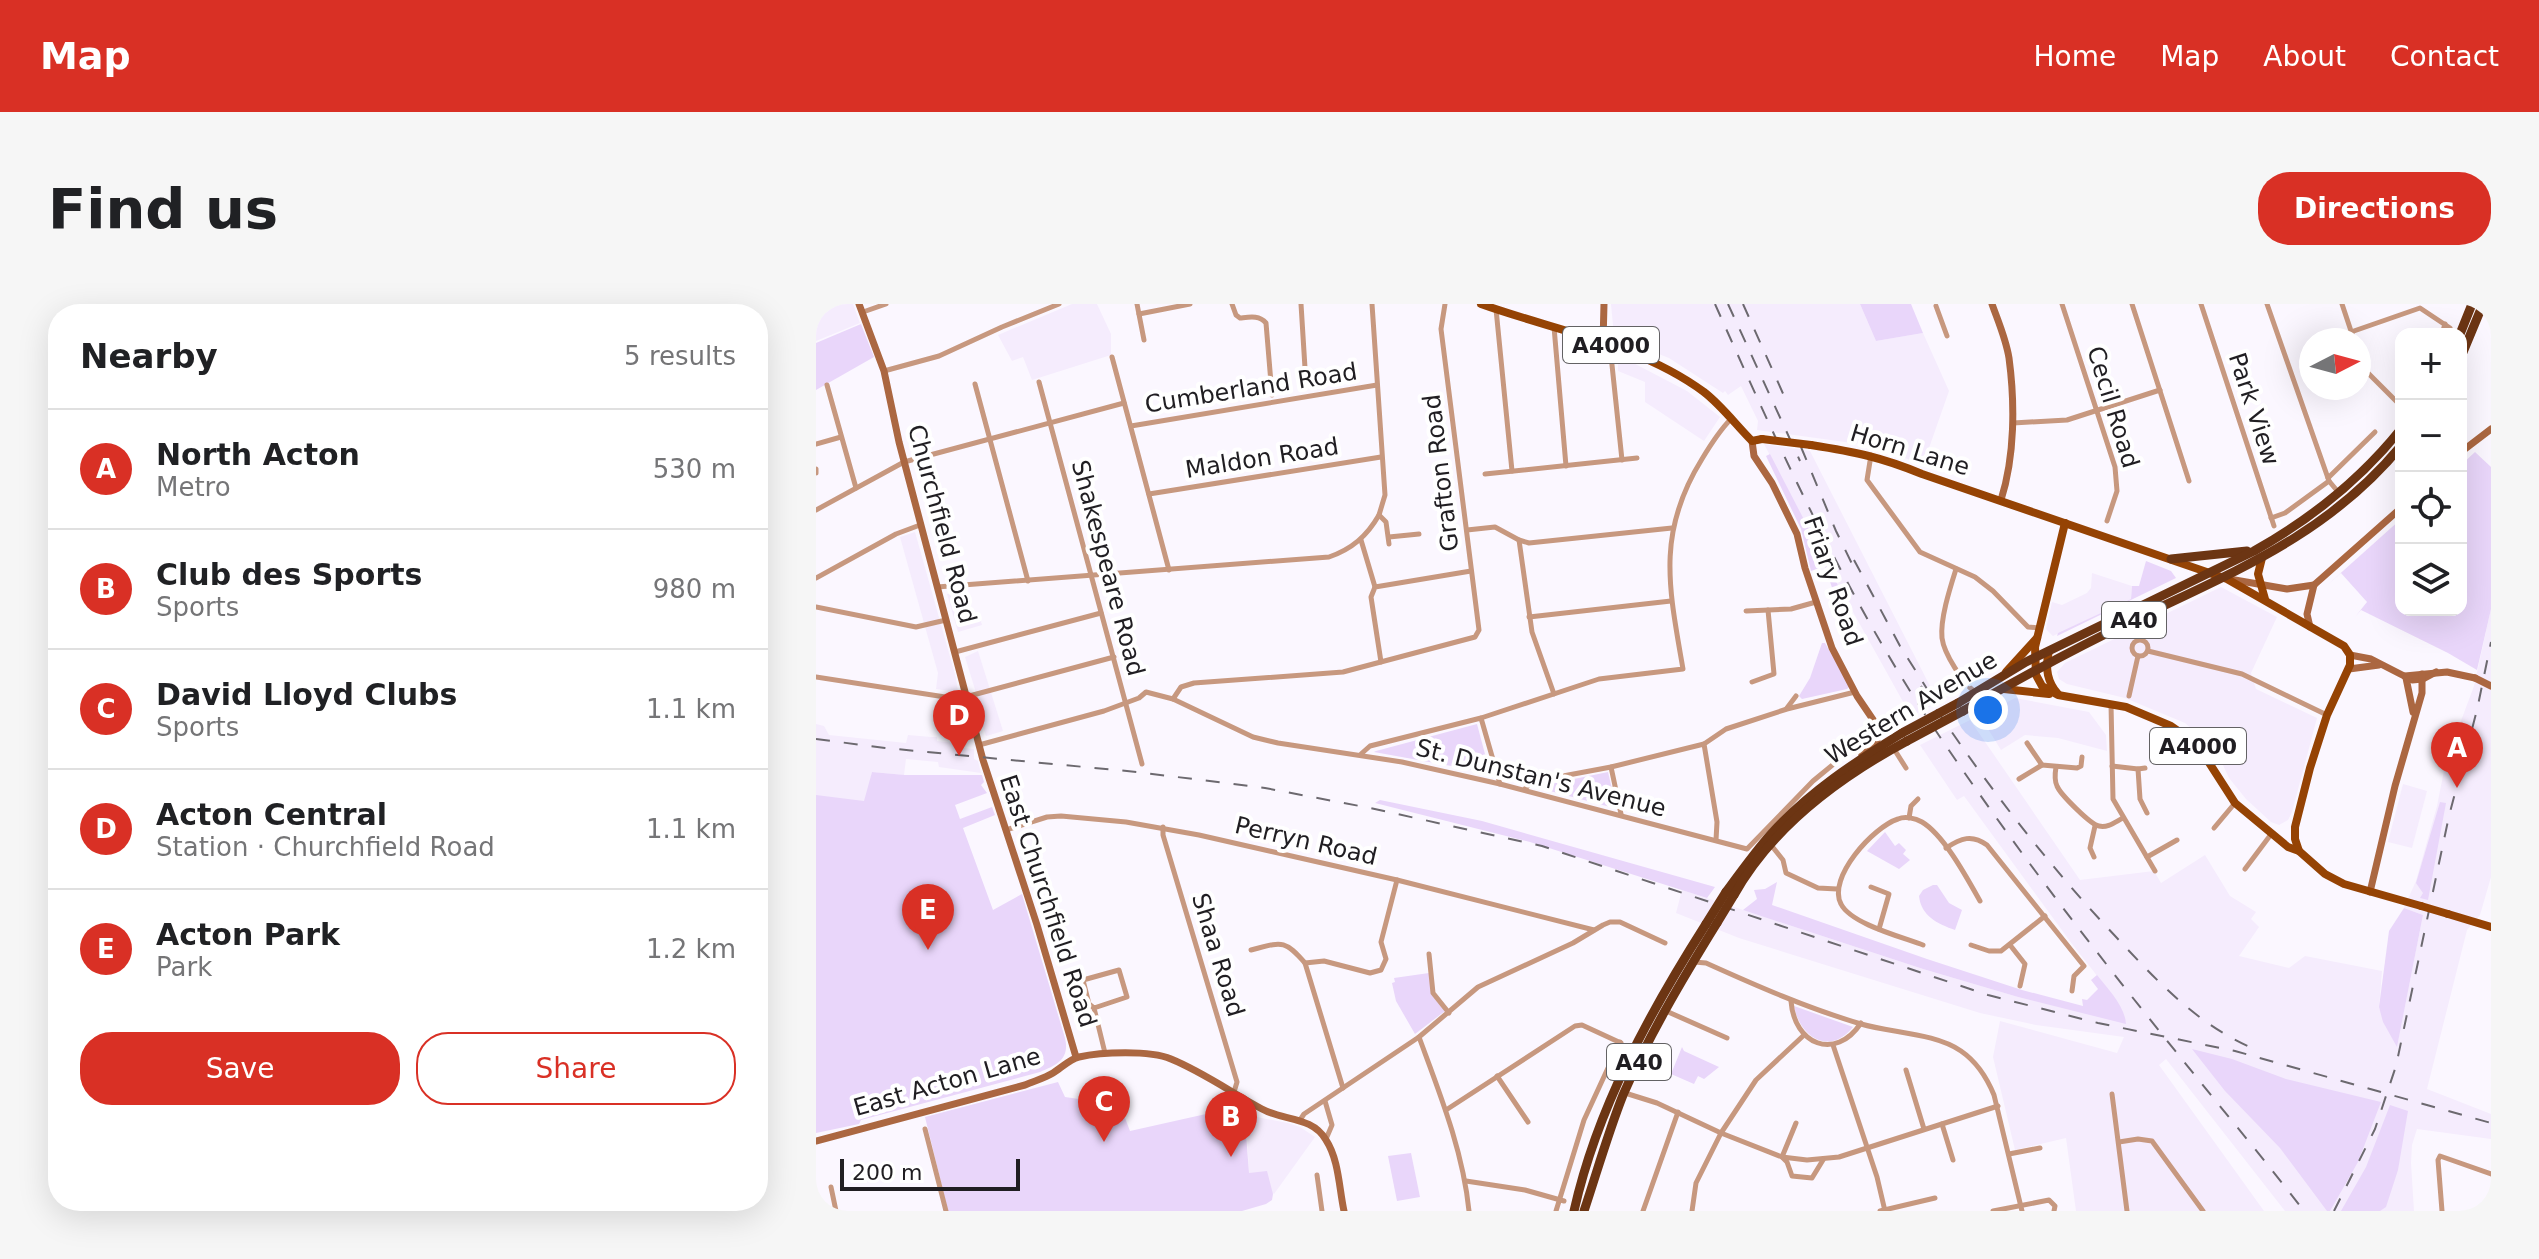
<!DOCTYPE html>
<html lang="en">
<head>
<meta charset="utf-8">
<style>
	:root { --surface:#fff; --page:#f6f6f6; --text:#202124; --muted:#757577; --line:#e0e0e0; --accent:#d93025 }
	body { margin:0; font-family:"DejaVu Sans",sans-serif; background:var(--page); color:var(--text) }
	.controls { position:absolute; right:24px; top:24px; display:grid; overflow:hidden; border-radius:16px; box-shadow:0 8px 32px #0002 }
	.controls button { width:72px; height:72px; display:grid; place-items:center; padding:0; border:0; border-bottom:2px solid var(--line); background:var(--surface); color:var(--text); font:40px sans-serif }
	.compass { position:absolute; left:1483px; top:24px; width:72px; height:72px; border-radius:50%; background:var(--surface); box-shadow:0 8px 32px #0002; rotate:84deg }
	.scale { position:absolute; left:24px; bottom:20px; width:180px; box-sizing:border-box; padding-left:8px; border:4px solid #201e22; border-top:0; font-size:22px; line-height:28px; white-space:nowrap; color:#201e22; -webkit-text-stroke:6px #fff; paint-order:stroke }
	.you { position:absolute; left:1172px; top:406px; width:28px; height:28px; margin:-20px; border:6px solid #fff; border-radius:50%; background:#1a73e8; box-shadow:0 0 0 12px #1a73e833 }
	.badge { display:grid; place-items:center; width:52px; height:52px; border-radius:50%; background:var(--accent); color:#fff; font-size:26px; font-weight:700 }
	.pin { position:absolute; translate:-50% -66px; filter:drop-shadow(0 2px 4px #0008) }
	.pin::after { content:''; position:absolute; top:42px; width:28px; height:24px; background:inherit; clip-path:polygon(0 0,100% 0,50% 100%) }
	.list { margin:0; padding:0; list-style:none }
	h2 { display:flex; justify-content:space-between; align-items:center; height:104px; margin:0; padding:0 32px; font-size:34px }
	h2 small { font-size:26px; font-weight:400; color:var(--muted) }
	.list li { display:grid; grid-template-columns:52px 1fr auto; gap:24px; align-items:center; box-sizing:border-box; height:120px; padding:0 32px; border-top:2px solid var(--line) }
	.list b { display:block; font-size:30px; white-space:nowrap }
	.list p { margin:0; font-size:26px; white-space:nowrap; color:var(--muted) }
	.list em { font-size:26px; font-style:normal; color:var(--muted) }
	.actions { display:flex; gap:16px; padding:24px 32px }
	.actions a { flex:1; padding:18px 0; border:2px solid var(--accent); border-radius:32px; text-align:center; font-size:28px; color:var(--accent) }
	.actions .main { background:var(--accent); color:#fff }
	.icon { flex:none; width:44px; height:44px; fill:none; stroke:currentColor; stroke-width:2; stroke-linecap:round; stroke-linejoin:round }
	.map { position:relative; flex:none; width:1675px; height:907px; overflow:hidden; border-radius:32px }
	header { display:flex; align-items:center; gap:48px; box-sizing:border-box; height:112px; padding:0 40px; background:var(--accent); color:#fff }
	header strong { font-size:38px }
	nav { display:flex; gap:44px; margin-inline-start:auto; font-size:28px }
	.intro { display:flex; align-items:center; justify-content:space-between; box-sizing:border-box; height:192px; padding:0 48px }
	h1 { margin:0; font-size:56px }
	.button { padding:20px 36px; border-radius:32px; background:var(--accent); color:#fff; font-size:28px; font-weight:700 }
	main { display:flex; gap:48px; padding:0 48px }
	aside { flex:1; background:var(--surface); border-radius:32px; box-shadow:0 8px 32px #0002 }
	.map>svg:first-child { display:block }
	.built { fill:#f5ecfd }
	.green { fill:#e9d6fa }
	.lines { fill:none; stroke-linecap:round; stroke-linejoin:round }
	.street { stroke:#c7987f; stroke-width:5 }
	.secondary { stroke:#ab6741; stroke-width:7 }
	.primary { stroke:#954304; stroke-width:8 }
	.highway { stroke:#6c3513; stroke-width:9 }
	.rail { stroke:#6c696f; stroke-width:2; stroke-dasharray:14 14; stroke-linecap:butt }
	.secondary-bridge { stroke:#ab6741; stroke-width:7 }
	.primary-bridge { stroke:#954304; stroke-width:8 }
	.highway-bridge { stroke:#6c3513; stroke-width:9 }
	.labels { text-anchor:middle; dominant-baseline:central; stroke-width:8; stroke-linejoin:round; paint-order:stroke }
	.shield { fill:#fff; stroke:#636264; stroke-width:2 }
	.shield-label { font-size:22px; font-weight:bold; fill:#201e22 }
	.street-label { font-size:24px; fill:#201e22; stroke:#fff }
</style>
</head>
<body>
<header>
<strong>Map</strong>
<nav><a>Home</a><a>Map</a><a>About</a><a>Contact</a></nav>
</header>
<div class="intro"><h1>Find us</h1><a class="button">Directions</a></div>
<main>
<aside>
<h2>Nearby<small>5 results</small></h2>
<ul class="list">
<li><span class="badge">A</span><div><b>North Acton</b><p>Metro</p></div><em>530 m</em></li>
<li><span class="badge">B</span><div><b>Club des Sports</b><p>Sports</p></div><em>980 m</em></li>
<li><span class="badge">C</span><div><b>David Lloyd Clubs</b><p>Sports</p></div><em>1.1 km</em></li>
<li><span class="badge">D</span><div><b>Acton Central</b><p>Station · Churchfield Road</p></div><em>1.1 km</em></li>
<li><span class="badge">E</span><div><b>Acton Park</b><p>Park</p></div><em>1.2 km</em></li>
</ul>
<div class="actions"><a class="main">Save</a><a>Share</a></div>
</aside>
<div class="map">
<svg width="1675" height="907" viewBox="0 0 1675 907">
	<rect width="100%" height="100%" fill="#fbf7ff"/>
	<g class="built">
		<polygon points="0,0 37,0 44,19 0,37"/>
		<polygon points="256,0 281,0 295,30 295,51 216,76 207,53 196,57 182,31"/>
		<polygon points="795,0 1044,0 1060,37 1107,29 1133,87 1107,161 1058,142 941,126 942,117 925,82 912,91 909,87 907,89 853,54 798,32"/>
		<polygon points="802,51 871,87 904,113 888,137 829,98 829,78 802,67"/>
		<polygon points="948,140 994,147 1116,386 1125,397 1095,412 1022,281"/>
		<polygon points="99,228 140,374 142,388 120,385 122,369 84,233"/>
		<polygon points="1276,269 1316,282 1315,295 1237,332 1230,325 1236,298 1246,301 1271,289 1275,284"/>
		<polygon points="1405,283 1461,313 1435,369 1440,385 1501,414 1476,508 1472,516 1463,521 1455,518 1430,495 1413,474 1400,446 1369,419 1309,394 1251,380 1243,375 1241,368 1249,359"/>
		<polygon points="148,287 153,313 163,311 166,321 142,328 131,290"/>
		<polygon points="1675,305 1675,573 1664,611 1651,626 1611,785 1675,810 1675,835 1601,825 1596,841 1595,859 1598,907 1469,907 1350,755 1343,761 1448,907 1260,907 1250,834 1199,846 1177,753 1184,717 1301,749 1308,733 1220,721 1164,709 923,634 860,609 866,586 1107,665 1202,693 1310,719 1301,697 1256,640 1148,492 1141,496 1104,441 1154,416 1264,576 1338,567 1345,579 1389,551 1414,592 1440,608 1435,615 1443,623 1423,652 1473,664 1489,652 1566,667 1563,704 1581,742 1607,611 1588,604 1600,577 1621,502 1630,457 1658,382"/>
		<polygon points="162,347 187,427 174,431 170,432 166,420 160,398 162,395 149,353"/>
		<polygon points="1199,394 1273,408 1290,431 1291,447 1242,434 1209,431 1185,446 1164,412"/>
		<polygon points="0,420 8,422 13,431 90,439 92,431 115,433 121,433 121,437 147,440 147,444 158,445 158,455 162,457 165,469 123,463 122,458 90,455 88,471 56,468 49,500 0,493"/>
		<polygon points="1587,480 1611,487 1596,544 1572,538"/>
		<polygon points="430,811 472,819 484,823 499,833 458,890 433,870"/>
	</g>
	<g class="green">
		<polygon points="1044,0 1095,0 1107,29 1060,37"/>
		<polygon points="45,20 58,53 0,86 0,39"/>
		<polygon points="1659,148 1675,163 1675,305 1661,366 1632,349 1545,306 1539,313 1551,298 1525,269 1508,284 1585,215 1585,306 1645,306 1645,161"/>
		<polygon points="954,150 1025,287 1018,290 1009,262 995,267 985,225 950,152"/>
		<polygon points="1330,257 1355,267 1360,274 1241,332 1242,329 1315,295 1316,282 1323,282"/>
		<polygon points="1006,339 1009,339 1034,382 1031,385 986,395 983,392 994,374"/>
		<polygon points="661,420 674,469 558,448 560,447"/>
		<path d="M56,468L89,471H166L168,478L165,481L171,489L139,501L144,515L176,503L179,511L147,524L177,606L206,590L249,734C254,755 241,761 224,768L45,816L43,820L0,829V491L48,497Z"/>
		<polygon points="792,468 800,502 798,504 719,483"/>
		<polygon points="564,496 666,517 899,583 891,594 714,538 559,499"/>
		<polygon points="1624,498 1630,499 1612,596 1604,594 1607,589 1600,579"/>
		<polygon points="1069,528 1079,542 1083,539 1090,546 1087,550 1094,556 1083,565 1051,547"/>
		<path d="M961,578L956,601L1111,655L1206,686L1267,702L1266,695L1271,696L1282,685L1275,676L1281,671C1292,685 1309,702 1310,720L1202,693L1107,665L927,606L941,595L938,586L949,585Z"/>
		<path d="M1117,581H1121L1133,599L1146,606L1139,626C1122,620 1105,612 1103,592L1107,586Z"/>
		<polygon points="1588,604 1607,611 1581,743 1567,718 1563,703 1573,627"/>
		<polygon points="613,669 616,691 629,707 599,730 580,697 576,679 579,678 578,674"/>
		<path d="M978,702L1037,723C1014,752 984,734 978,702Z"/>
		<polygon points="866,743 868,747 903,763 888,775 882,772 878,780 855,770"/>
		<polygon points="1376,745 1416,755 1470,775 1565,798 1542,858 1514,907 1511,907 1464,844 1409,787"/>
		<polygon points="242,778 249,793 304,801 314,827 390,810 403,791 428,803 433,869 451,867 457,890 456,896 450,900 426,907 132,907 109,813"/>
		<polygon points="1574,801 1592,807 1582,866 1570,903 1564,907 1525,907 1550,863"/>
		<polygon points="595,849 604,893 581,897 572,852"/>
	</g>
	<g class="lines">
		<g class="street">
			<polyline points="321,0 328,36"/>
			<path d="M416,0L420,11L424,14C434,13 443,11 450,19L456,91"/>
			<polyline points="485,0 489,64"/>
			<polyline points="556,0 569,191 563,211 570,218 573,240"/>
			<polyline points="1246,0 1299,163 1301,187 1291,217"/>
			<polyline points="1316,0 1373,177"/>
			<polyline points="1385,0 1458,222"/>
			<polyline points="1451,0 1513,177 1523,189"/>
			<polyline points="1526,0 1538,36"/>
			<polyline points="1120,2 1131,32"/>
			<polyline points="680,5 696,167"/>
			<polyline points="47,8 70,0"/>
			<polyline points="323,10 374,0"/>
			<polyline points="738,23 750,162"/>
			<polyline points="1535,28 1604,4 1634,24"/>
			<polyline points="1626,30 1629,20"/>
			<polyline points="794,42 806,156"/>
			<polyline points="1543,52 1549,66 1585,102"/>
			<polyline points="296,53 353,266"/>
			<polyline points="68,67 123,52 186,23 243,0"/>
			<polyline points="223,78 326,460"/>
			<polyline points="159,80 212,277"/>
			<polyline points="11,81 40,184"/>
			<polyline points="1197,119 1251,116 1344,86"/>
			<polyline points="315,122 561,81"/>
			<polyline points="0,140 25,133"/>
			<polyline points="1055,151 1051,176 1104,248 1159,273 1177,287 1212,323 1223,324"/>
			<polyline points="0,165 0,169"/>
			<polyline points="669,170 821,154"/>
			<polyline points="1512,174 1559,128"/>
			<polyline points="333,190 565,153"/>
			<polyline points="0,206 88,158 308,99"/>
			<polyline points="1455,214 1469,209 1513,177"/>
			<polyline points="651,226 679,223 703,236 713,239 856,224"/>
			<polyline points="573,233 603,230"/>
			<polyline points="545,236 559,283"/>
			<polyline points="703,236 716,328 738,390"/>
			<path d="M1140,265C1134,284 1124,315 1126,334C1128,350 1147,379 1159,388"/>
			<polyline points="0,274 80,230 104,221"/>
			<path d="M121,283L513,253C536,245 551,232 563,211"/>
			<polyline points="0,303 100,323 130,316"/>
			<polyline points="930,307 975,305 1000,298"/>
			<polyline points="713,313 855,297"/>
			<circle cx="1324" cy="344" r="8"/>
			<polyline points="1332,347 1426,370 1511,411"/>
			<polyline points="139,348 285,309"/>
			<polyline points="565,358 555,293 559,283 655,267"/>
			<polyline points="0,373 142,395 298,353"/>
			<polyline points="936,378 958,370 952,306"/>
			<polyline points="1313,392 1322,352"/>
			<polyline points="357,395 365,383 378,379 527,368 659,333 663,326 625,25 629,0"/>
			<polyline points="1295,400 1297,495 1339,567"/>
			<polyline points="971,404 980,392"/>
			<path d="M665,414L783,375L867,365C853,284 840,229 886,155C895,140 903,127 915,115"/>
			<polyline points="1211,439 1226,461 1261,464 1265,462 1266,453"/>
			<polyline points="163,441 288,407 323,394 330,388 357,395 437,433 462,439 586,458 684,480 931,545 997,477 1053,431 1058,425 1059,419"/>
			<polyline points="1078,445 1090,464"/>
			<polyline points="545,450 554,442 665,414 684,480"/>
			<polyline points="1296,462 1322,465 1329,464"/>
			<polyline points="795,463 805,510"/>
			<path d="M1240,463C1239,469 1238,476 1241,482C1244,490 1275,521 1283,522C1292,524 1299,518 1307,514"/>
			<polyline points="1322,465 1324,495 1331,509"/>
			<polyline points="1203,475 1226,461"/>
			<polyline points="709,485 715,478 795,463 888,440"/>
			<polyline points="1093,514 1095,502 1102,495"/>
			<polyline points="347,523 347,531 421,778 418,788"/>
			<polyline points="1398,524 1419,499"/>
			<polyline points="190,526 231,513 245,512 310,518 383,531 581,576 778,626"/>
			<polyline points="900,536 901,518 888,440 910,425 971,405 1039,388"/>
			<polyline points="955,541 967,556 970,569 1002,584 1021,585"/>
			<path d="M1130,544C1145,534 1156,530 1171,541L1268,662L1258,672L1256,687"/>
			<polyline points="1278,553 1274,544 1279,522"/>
			<polyline points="1331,553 1361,536"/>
			<polyline points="1429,565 1456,529"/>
			<polyline points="1055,583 1073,590 1063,625"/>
			<path d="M1107,641C1086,633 1035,620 1025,600C1011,574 1057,523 1082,515C1089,512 1099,514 1106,518C1128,531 1151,574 1164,597"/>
			<polyline points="1155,641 1173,647 1185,647 1229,612"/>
			<polyline points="1194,641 1209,660 1204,682"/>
			<path d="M435,646C466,638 468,635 489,659"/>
			<polyline points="613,650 617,689 633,709"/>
			<path d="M878,658L890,659C941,682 991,704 1045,720C1076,729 1119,729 1145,747C1161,758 1171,774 1178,791L1206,907"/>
			<path d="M975,697C978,740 1019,758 1045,719"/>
			<polyline points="278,704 273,700 267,676 303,666 311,693 278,704 289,749"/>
			<polyline points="850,707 911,734"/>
			<path d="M603,733C624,790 647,847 653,907"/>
			<polyline points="1017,741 1061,873 1069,907"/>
			<polyline points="1090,766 1108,825"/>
			<polyline points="681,772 712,818"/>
			<polyline points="527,784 489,659 508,657 554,669 565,666 570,655 565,638 581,576"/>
			<polyline points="809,789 841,799 905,829 966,853 991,856 1023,853 1182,802"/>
			<polyline points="1296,790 1311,907"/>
			<polyline points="509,797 516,821 510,835"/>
			<polyline points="630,806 759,722 766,721 805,739"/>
			<polyline points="484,816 488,810 603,733 662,683 757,639 787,621 794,618 804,618 849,639"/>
			<polyline points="980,819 966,853 971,858 976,872 996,874 1007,856"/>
			<polyline points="1126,820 1137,856"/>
			<polyline points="109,825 130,907"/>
			<polyline points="1303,838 1322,835 1336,837 1387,907"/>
			<polyline points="1193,850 1224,844"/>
			<polyline points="501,871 506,907"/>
			<polyline points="650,877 709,886 748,897"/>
			<polyline points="15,883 20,907"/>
			<polyline points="740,907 768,816 804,738"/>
			<polyline points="827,907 862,808"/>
			<polyline points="876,907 880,879 905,829 940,776 987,732"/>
			<polyline points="1064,907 1119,894"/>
			<polyline points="1177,907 1233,896 1239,902 1238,907"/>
			<polyline points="1626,907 1622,856 1624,852 1675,870"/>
		</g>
		<g class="secondary">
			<polyline points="43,0 68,67 83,138 167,456 221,621 260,753"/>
			<path d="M1176,0C1182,17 1190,35 1193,54C1199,99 1199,152 1185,196"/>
			<polyline points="787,39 788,0"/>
			<polyline points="936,137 938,152 956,179 981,230 989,264 1016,344 1041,392 1062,423 1063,430 1061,436 1046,451"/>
			<polyline points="1645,148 1675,125"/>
			<polyline points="1413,275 1471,285 1498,281"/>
			<polyline points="1494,323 1491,310 1498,281 1585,204"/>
			<polyline points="1534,351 1555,355 1596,376 1607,375 1620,368"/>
			<polyline points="1533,365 1563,361"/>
			<polyline points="1589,372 1631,368 1659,374"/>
			<polyline points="1590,374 1597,408"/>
			<polyline points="1554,588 1579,482 1606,389 1606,370"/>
			<path d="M0,837L209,781C218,777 229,774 237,769C245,764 254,755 263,753C285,748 334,746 355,755C387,768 416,789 446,805C467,817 496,812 510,836C523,856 523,884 528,907"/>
		</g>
		<g class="primary">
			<path d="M665,0C740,27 823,40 888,88C906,102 920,121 936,137L946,135"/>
			<path d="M995,141C1039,148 1065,153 1106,170L1411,275L1528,342L1534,351V361L1511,411L1494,464L1479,523V535L1483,547"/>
			<polyline points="1249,219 1219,343 1220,371 1226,382 1242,391 1310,403 1355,422 1381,440 1419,499 1472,543 1483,547 1509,570 1528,580 1605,602"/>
			<polyline points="1446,254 1442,270 1449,295"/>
			<path d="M1233,347C1229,363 1231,378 1242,390"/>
			<polyline points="1190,368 1221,334"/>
			<polyline points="1188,385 1233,390"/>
			<polyline points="1632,610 1675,623"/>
		</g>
		<g class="highway">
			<polyline points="1644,30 1656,0"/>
			<polyline points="1645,53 1667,0"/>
			<polyline points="1355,255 1431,247"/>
			<path d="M1142,399L1210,358L1438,247C1495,215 1544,176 1585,125"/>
			<path d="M1147,407C1204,374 1262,343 1320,315C1421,266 1511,231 1585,142"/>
			<path d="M910,588C924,569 939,548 955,530C993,488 1039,458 1086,429"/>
			<path d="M918,591C956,523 1024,473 1091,437"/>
			<path d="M758,907C781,804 834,708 890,620"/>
			<path d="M768,907C781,868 792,829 807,791C833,731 867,674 901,619"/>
		</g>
		<g class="rail">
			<path d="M899,0C965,148 1033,299 1124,433C1205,553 1295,668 1386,780C1420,822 1455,864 1488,907"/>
			<polyline points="912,0 984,157"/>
			<polyline points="927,0 969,94"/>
			<polyline points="985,143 1020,227 1040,268"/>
			<polyline points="1038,256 1084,342 1113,388"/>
			<path d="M1105,382C1162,470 1230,559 1301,634C1341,677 1380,719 1434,743"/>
			<polyline points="0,435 69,444 321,468 449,484 554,504 726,542 1172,691 1282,719 1419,747 1675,819"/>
			<polyline points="1518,907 1559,825 1580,762 1633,512 1661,406 1675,338"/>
		</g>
		<polyline class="secondary-bridge" points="1659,374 1675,382"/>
		<g class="primary-bridge">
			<polyline points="946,135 995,141"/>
			<polyline points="1605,602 1632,610"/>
		</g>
		<g class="highway-bridge">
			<polyline points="1086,429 1142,399"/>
			<polyline points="1091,437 1147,407"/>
			<polyline points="901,619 918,591"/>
			<polyline points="890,620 910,588"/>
		</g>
	</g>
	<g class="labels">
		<g class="shield">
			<rect x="747" y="23" width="96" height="36" rx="6"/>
			<rect x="1286" y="298" width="64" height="36" rx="6"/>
			<rect x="1334" y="424" width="96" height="36" rx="6"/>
			<rect x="791" y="740" width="64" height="36" rx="6"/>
		</g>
		<g class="shield-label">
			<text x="795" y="41">A4000</text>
			<text x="1318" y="316">A40</text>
			<text x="1382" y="442">A4000</text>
			<text x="823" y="758">A40</text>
		</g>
		<g class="street-label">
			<text transform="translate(435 84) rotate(-9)">Cumberland Road</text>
			<text transform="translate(1297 103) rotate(73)">Cecil Road</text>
			<text transform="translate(1438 105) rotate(72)">Park View</text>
			<text transform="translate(1094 146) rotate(17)">Horn Lane</text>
			<text transform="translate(446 154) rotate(-9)">Maldon Road</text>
			<text transform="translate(625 169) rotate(-97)">Grafton Road</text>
			<text transform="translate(126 220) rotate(75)">Churchfield Road</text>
			<text transform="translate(292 264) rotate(75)">Shakespeare Road</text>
			<text transform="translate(1017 277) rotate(71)">Friary Road</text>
			<text transform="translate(1095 404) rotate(-31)">Western Avenue</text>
			<text transform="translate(725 474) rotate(14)">St. Dunstan's Avenue</text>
			<text transform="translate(490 537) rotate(13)">Perryn Road</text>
			<text transform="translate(232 597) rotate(72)">East Churchfield Road</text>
			<text transform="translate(402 651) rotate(73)">Shaa Road</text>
			<text transform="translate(131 778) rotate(-16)">East Acton Lane</text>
		</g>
	</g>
</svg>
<div class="controls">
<button>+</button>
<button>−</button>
<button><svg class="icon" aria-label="locate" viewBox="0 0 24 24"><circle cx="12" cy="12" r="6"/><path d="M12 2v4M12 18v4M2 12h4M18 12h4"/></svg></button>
<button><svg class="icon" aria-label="layers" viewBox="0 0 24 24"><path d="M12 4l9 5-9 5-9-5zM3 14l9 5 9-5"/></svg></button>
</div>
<svg class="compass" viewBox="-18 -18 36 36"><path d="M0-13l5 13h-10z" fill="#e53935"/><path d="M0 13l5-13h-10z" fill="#757577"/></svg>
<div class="scale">200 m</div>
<div class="you"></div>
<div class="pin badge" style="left:1641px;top:484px">A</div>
<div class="pin badge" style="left:415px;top:853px">B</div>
<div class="pin badge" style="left:288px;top:838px">C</div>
<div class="pin badge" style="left:143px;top:452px">D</div>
<div class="pin badge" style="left:112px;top:646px">E</div>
</div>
</main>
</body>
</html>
